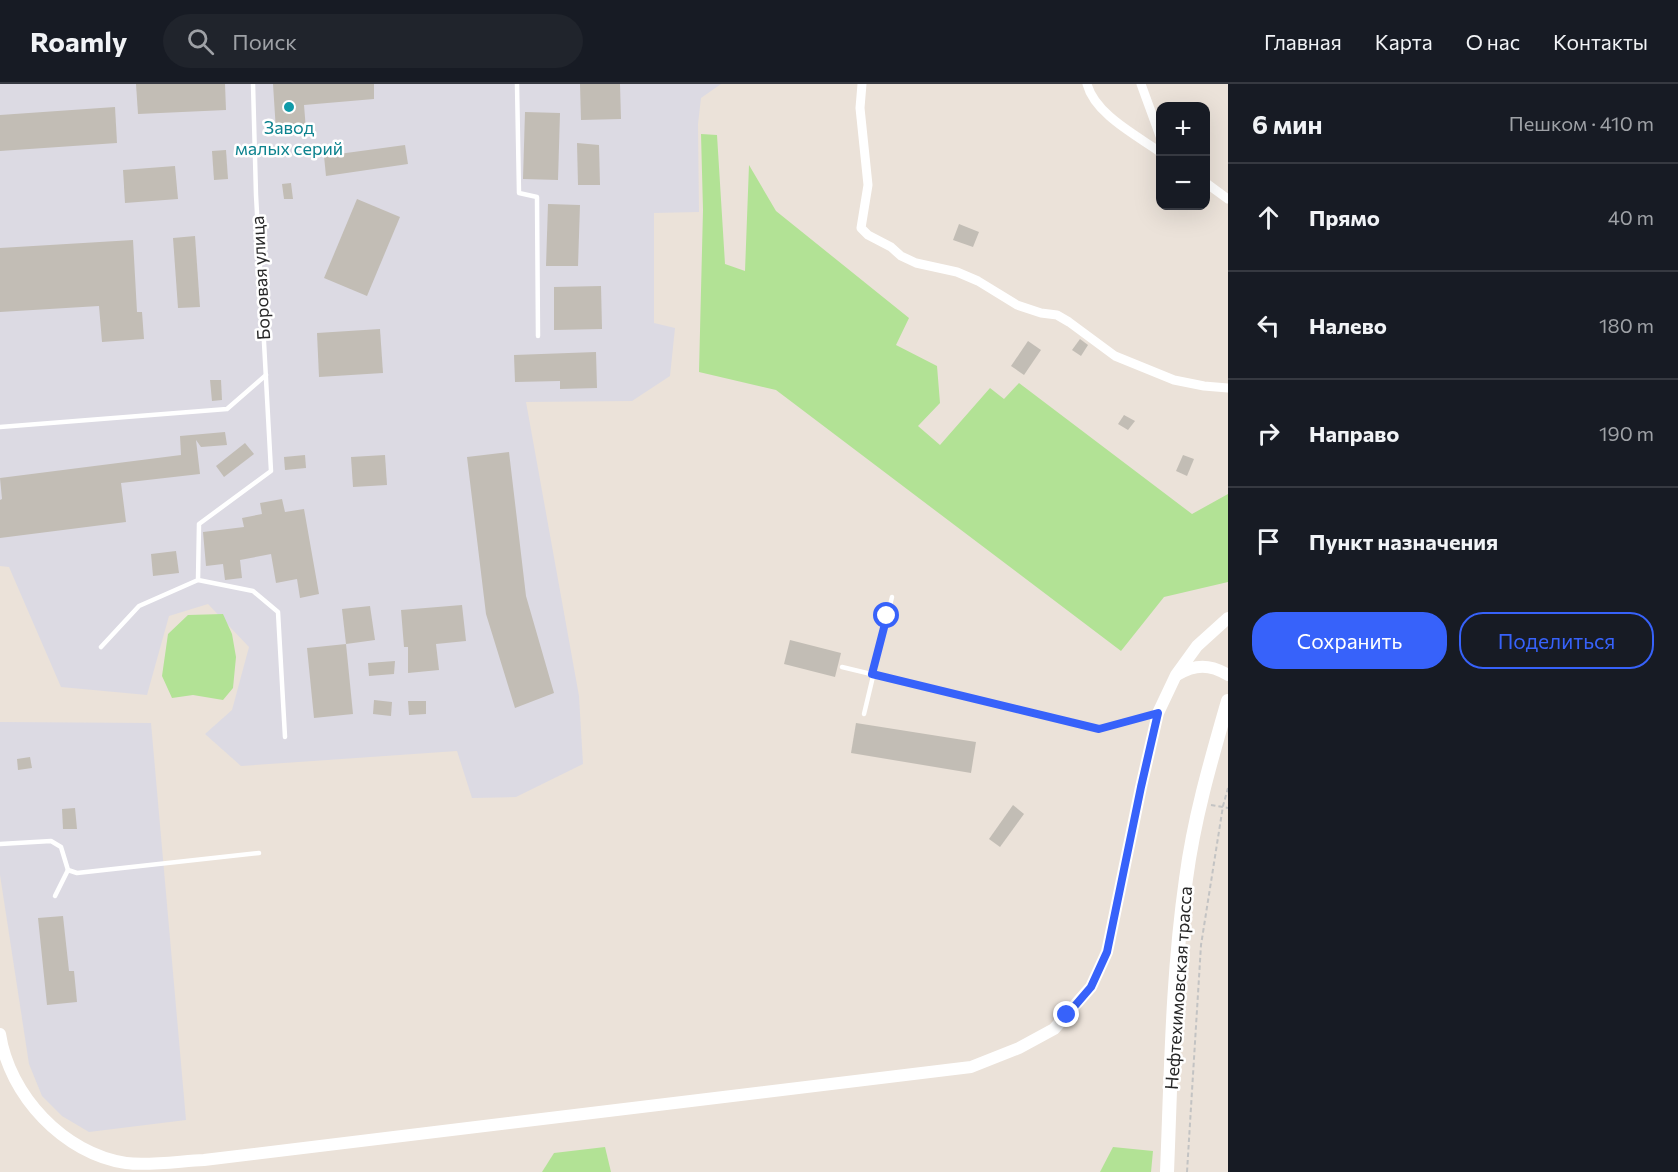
<!DOCTYPE html>
<html lang="ru">
<head>
<meta charset="utf-8">
<style>
	:root { --surface:#171b24; --page:#20242c; --text:#f1f3f6; --muted:#9ea1a6; --line:#363941; --accent:#3762fa }
	body { margin:0; font-family:Commissioner,sans-serif; background:var(--page); color:var(--text) }
	.controls { position:absolute; right:18px; top:18px; display:grid; overflow:hidden; border-radius:12px; box-shadow:0 6px 24px #0002 }
	.controls button { width:54px; height:54px; display:grid; place-items:center; padding:0; border:0; border-bottom:2px solid var(--line); background:var(--surface); color:var(--text); font:30px sans-serif }
	.stop { position:absolute; width:18px; height:18px; margin:-14px; border:4px solid #3762fa; border-radius:50%; background:#fff }
	.stop.end { background:#3762fa; border-color:#fff; box-shadow:0 2px 6px #0008 }
	.list { margin:0; padding:0; list-style:none }
	h2 { display:flex; justify-content:space-between; align-items:center; height:78px; margin:0; padding:0 24px; font-size:26px }
	h2 small { font-size:20px; font-weight:400; color:var(--muted) }
	.list li { display:grid; grid-template-columns:39px 1fr auto; gap:18px; align-items:center; box-sizing:border-box; height:108px; padding:0 24px; border-top:2px solid var(--line) }
	.list b { display:block; font-size:22px; white-space:nowrap }
	.list em { font-size:20px; font-style:normal; color:var(--muted) }
	.actions { display:flex; gap:12px; padding:18px 24px }
	.actions a { flex:1; padding:14px 0; border:2px solid var(--accent); border-radius:24px; text-align:center; font-size:21px; color:var(--accent) }
	.actions .main { background:var(--accent); color:#fff }
	.icon { flex:none; width:33px; height:33px; fill:none; stroke:currentColor; stroke-width:2; stroke-linecap:round; stroke-linejoin:round }
	.map { position:relative; flex:none; width:1228px; height:1088px; overflow:hidden }
	header { display:flex; align-items:center; gap:36px; box-sizing:border-box; height:84px; padding:0 30px; background:var(--surface); border-bottom:2px solid var(--line) }
	header strong { font-size:28px }
	nav { display:flex; gap:33px; margin-inline-start:auto; font-size:21px }
	.search { width:420px; height:54px; background:var(--page); display:flex; align-items:center; gap:15px; box-sizing:border-box; padding:0 21px; border-radius:33px; color:var(--muted); font-size:22px }
	main { display:flex }
	aside { flex:1; background:var(--surface) }
	.map>svg:first-child { display:block }
	.industrial { fill:#dcdae3 }
	.green { fill:#b2e295 }
	.building { fill:#c2bdb5 }
	.lines { fill:none; stroke-linecap:round; stroke-linejoin:round }
	.path { stroke:#c3c3c3; stroke-width:2; stroke-dasharray:4.5 3; stroke-linecap:butt }
	.service { stroke:#fff; stroke-width:4.5 }
	.minor { stroke:#fff; stroke-width:9 }
	.tertiary { stroke:#fff; stroke-width:12 }
	.secondary { stroke:#fff; stroke-width:14 }
	.route { stroke:#3762fa; stroke-width:8 }
	.culture-dot { fill:#0f9aa8; stroke:#fff; stroke-width:2 }
	.labels { text-anchor:middle; dominant-baseline:central; stroke-width:5; stroke-linejoin:round; paint-order:stroke }
	.culture-label { font-size:18px; fill:#0d838f; stroke:#fff }
	.street-label { font-size:18px; fill:#282828; stroke:#fff }
</style>
</head>
<body>
<header>
<strong>Roamly</strong>
<div class="search"><svg class="icon" aria-label="search" viewBox="0 0 24 24"><circle cx="10" cy="10" r="6"/><path d="M15 15l6 6"/></svg>Поиск</div>
<nav><a>Главная</a><a>Карта</a><a>О нас</a><a>Контакты</a></nav>
</header>
<main>
<div class="map">
<svg width="1228" height="1088" viewBox="0 0 1228 1088">
	<rect width="100%" height="100%" fill="#ebe2d9"/>
	<g class="industrial">
		<polygon points="0,0 721,0 701,14 698,40 699,128 654,129 654,239 675,244 670,292 632,317 526,318 579,612 583,680 516,713 472,714 457,667 241,682 205,650 232,626 249,563 208,520 169,532 147,611 61,603 9,483 0,482"/>
		<polygon points="0,638 151,639 186,1036 89,1048 62,1032 42,1012 29,980 0,791"/>
	</g>
	<g class="green">
		<polygon points="701,50 717,51 725,180 745,187 749,81 776,127 909,234 896,261 937,282 940,319 918,342 940,361 990,304 1004,315 1019,299 1192,430 1228,410 1228,498 1164,513 1121,567 776,306 699,288 703,126"/>
		<polygon points="223,530 232,550 236,573 233,604 223,616 193,611 172,614 162,592 168,550 188,531"/>
		<polygon points="605,1063 611,1088 542,1088 554,1069"/>
		<polygon points="1113,1063 1153,1067 1151,1088 1100,1088"/>
	</g>
	<g class="building">
		<polygon points="136,0 225,0 226,26 138,30"/>
		<polygon points="273,0 374,0 374,15 304,21 306,46 276,47"/>
		<polygon points="580,0 620,0 621,35 581,36"/>
		<polygon points="115,23 117,59 0,67 0,31"/>
		<polygon points="525,28 560,29 558,96 523,95"/>
		<polygon points="577,59 599,61 600,101 578,101"/>
		<polygon points="405,61 408,80 326,92 324,72"/>
		<polygon points="226,66 228,95 214,96 212,67"/>
		<polygon points="175,82 178,115 125,119 123,86"/>
		<polygon points="291,99 293,115 284,115 282,100"/>
		<polygon points="357,115 400,133 367,212 324,194"/>
		<polygon points="548,120 580,121 578,182 546,182"/>
		<polygon points="959,140 979,148 973,163 953,156"/>
		<polygon points="195,152 200,223 178,224 173,154"/>
		<polygon points="133,156 137,228 142,228 144,255 102,258 99,222 0,228 0,164"/>
		<polygon points="601,202 602,245 554,246 554,203"/>
		<polygon points="380,245 383,289 319,293 317,249"/>
		<polygon points="1080,255 1088,261 1081,272 1072,266"/>
		<polygon points="1028,257 1041,266 1024,291 1011,282"/>
		<polygon points="596,268 597,304 560,305 560,297 515,298 514,271"/>
		<polygon points="210,296 221,296 222,316 212,317"/>
		<polygon points="1124,331 1135,337 1128,346 1118,340"/>
		<polygon points="225,348 227,361 201,363 196,356 200,390 121,399 126,438 0,454 0,416 2,415 0,394 181,371 180,352"/>
		<polygon points="245,359 254,370 224,393 216,382"/>
		<polygon points="509,368 526,512 554,609 515,624 486,530 467,373"/>
		<polygon points="305,371 306,384 285,386 284,373"/>
		<polygon points="385,371 387,401 353,403 351,373"/>
		<polygon points="1183,371 1194,375 1187,392 1176,387"/>
		<polygon points="282,415 285,428 304,425 319,510 300,514 297,495 276,499 271,470 240,476 242,494 225,496 223,480 206,482 203,448 244,443 242,434 262,430 260,419"/>
		<polygon points="176,467 179,489 153,492 151,470"/>
		<polygon points="462,521 466,557 436,560 439,586 408,589 408,563 404,563 401,526"/>
		<polygon points="370,522 375,556 346,560 342,525"/>
		<polygon points="790,556 841,569 835,593 784,580"/>
		<polygon points="346,560 353,630 314,634 307,564"/>
		<polygon points="395,577 394,590 369,592 368,579"/>
		<polygon points="374,616 392,618 391,632 373,630"/>
		<polygon points="408,617 426,617 426,630 409,631"/>
		<polygon points="856,639 976,658 971,689 851,669"/>
		<polygon points="30,673 32,684 18,686 17,675"/>
		<polygon points="1013,721 1024,730 1000,763 989,755"/>
		<polygon points="75,724 77,745 63,745 62,725"/>
		<polygon points="63,832 69,887 74,887 77,918 47,921 38,834"/>
	</g>
	<g class="lines">
		<g class="path">
			<polyline points="1211,721 1228,724"/>
			<polyline points="1187,1088 1201,861 1223,722 1228,704"/>
		</g>
		<g class="service">
			<polyline points="517,0 519,109 537,113 538,252"/>
			<polyline points="0,343 227,325 266,291"/>
			<polyline points="198,496 253,507 278,528 285,653"/>
			<polyline points="101,563 139,522 198,496 199,440 271,387 256,111 253,0"/>
			<polyline points="842,583 1099,645 1156,630"/>
			<polyline points="864,630 892,513"/>
			<polyline points="0,760 51,757 61,763 68,786 77,789 259,769"/>
			<polyline points="55,812 68,786"/>
		</g>
		<g class="minor">
			<polyline points="862,0 860,24 868,101 861,144 868,151 891,163 901,172 916,179 957,188 978,197 1017,221 1041,229 1057,231 1069,238 1115,272 1174,296 1204,302 1228,304"/>
			<path d="M1087,0C1095,30 1136,51 1160,68"/>
			<polyline points="1141,0 1160,52"/>
			<polyline points="1206,99 1228,115"/>
		</g>
		<g class="tertiary">
			<path d="M1177,591C1195,580 1210,580 1228,591"/>
			<path d="M0,950C9,1011 64,1070 126,1079C149,1082 181,1077 204,1076L971,983L1019,964L1054,945L1091,903L1107,868L1141,703L1158,629L1176,591L1197,562L1228,534"/>
		</g>
		<path class="secondary" d="M1167,1088C1171,991 1172,892 1186,795C1194,734 1211,676 1228,617"/>
	</g>
	<g class="lines">
		<polyline class="route" points="887,532 872,590 1099,645 1158,629 1141,703 1107,868 1091,903 1067,931"/>
	</g>
	<circle class="culture-dot" cx="289" cy="23" r="6"/>
	<g class="labels">
		<g class="culture-label">
			<text x="289" y="43">Завод<tspan x="289" dy="21">малых серий</tspan></text>
		</g>
		<g class="street-label">
			<text transform="translate(260 194) rotate(-93)">Боровая улица</text>
			<text transform="translate(1178 904) rotate(-86)">Нефтехимовская трасса</text>
		</g>
	</g>
</svg>
<div class="controls">
<button>+</button>
<button>−</button>
</div>
<div class="stop" style="left:887px;top:532px"></div>
<div class="stop end" style="left:1067px;top:931px"></div>
</div>
<aside>
<h2>6 мин<small>Пешком · 410 m</small></h2>
<ul class="list">
<li><svg class="icon" aria-label="ahead" viewBox="0 0 24 24"><path d="M12 20V5M6 11l6-6 6 6"/></svg><div><b>Прямо</b></div><em>40 m</em></li>
<li><svg class="icon" aria-label="left" viewBox="0 0 24 24"><path d="M17 20v-9H6M10 6l-5 5 5 5"/></svg><div><b>Налево</b></div><em>180 m</em></li>
<li><svg class="icon" aria-label="right" viewBox="0 0 24 24"><path d="M7 20v-9h11M14 6l5 5-5 5"/></svg><div><b>Направо</b></div><em>190 m</em></li>
<li><svg class="icon" aria-label="arrive" viewBox="0 0 24 24"><path d="M6 21V4h12l-3 4 3 4H6"/></svg><div><b>Пункт назначения</b></div></li>
</ul>
<div class="actions"><a class="main">Сохранить</a><a>Поделиться</a></div>
</aside>
</main>
</body>
</html>
